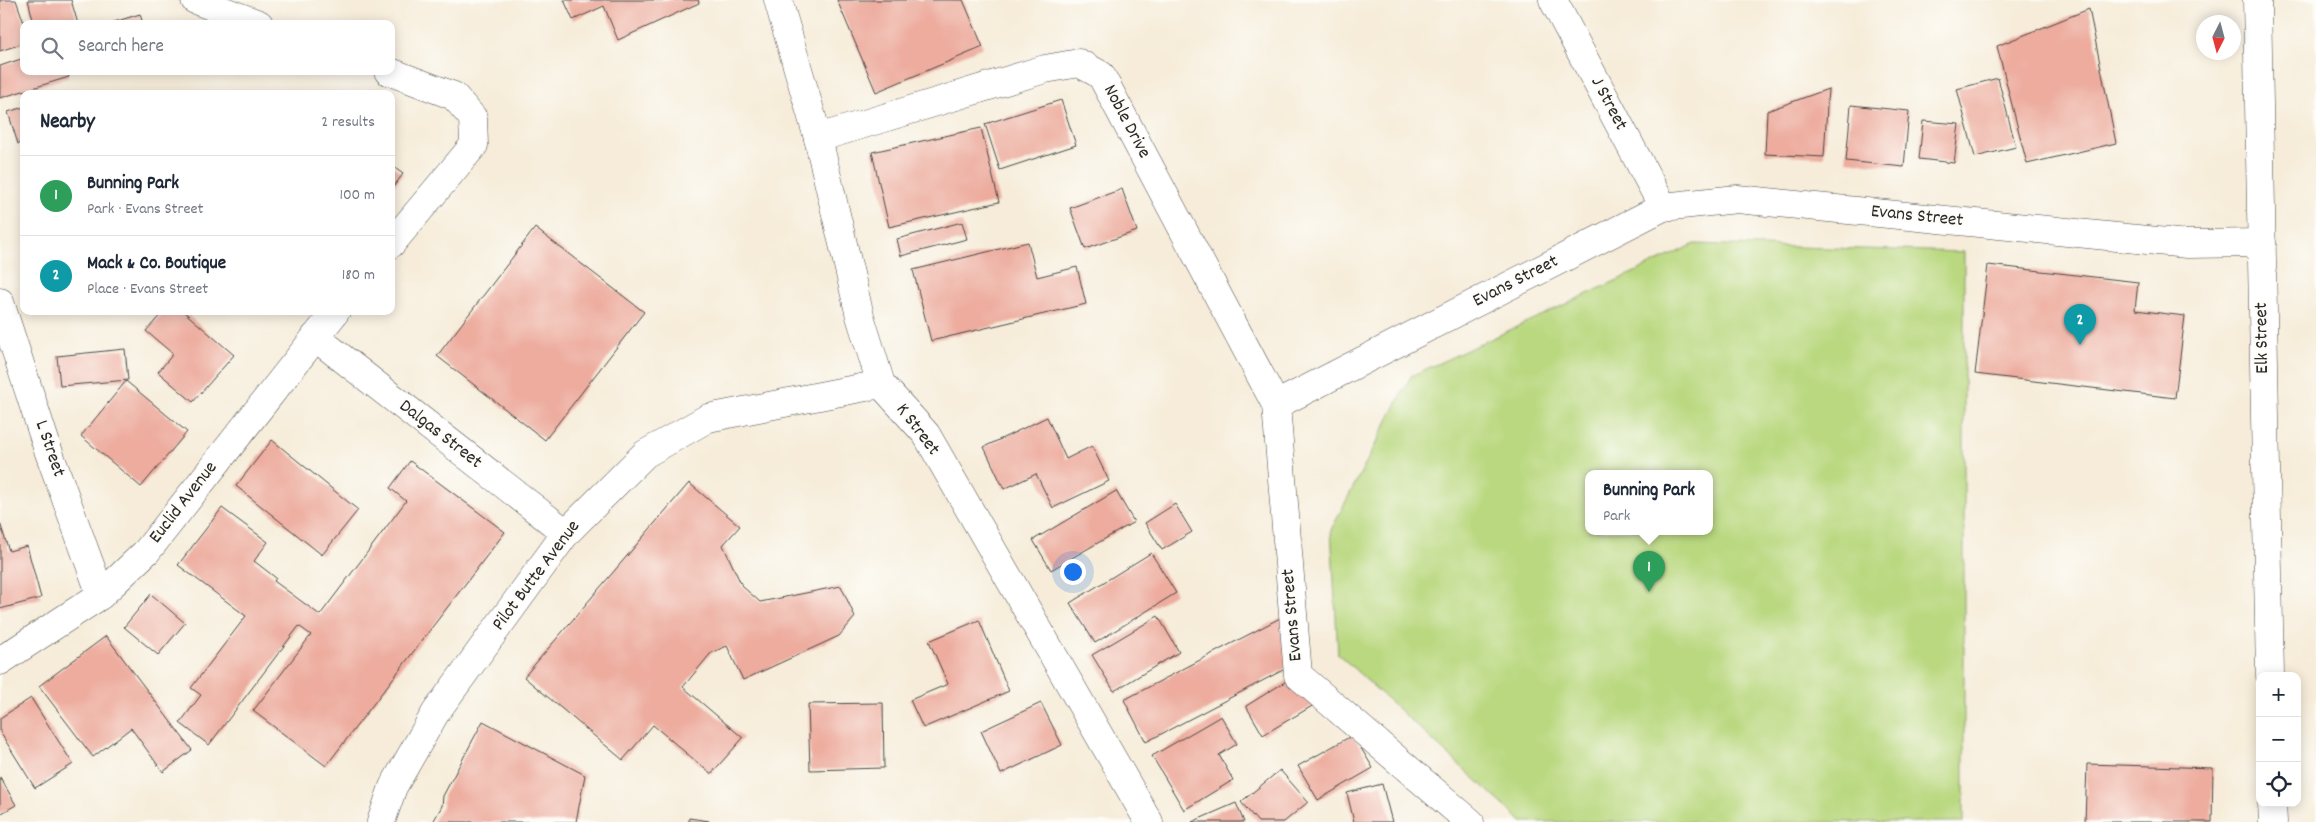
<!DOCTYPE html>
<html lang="en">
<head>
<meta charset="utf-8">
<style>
	:root { --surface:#fff; --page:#f6f6f7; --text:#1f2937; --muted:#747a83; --line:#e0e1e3; --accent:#d1495b }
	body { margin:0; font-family:Dekko,sans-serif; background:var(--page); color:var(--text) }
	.controls { position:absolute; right:15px; bottom:15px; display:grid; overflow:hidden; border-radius:10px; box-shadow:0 2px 12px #0003 }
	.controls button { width:45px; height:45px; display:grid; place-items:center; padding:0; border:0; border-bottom:1px solid var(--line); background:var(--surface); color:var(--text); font:25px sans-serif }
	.compass { position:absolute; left:2196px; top:15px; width:45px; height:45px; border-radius:50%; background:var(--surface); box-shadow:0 2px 12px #0003; rotate:186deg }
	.you { position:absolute; left:1072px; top:571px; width:18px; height:18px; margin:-12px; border:4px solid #fff; border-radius:50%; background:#1a73e8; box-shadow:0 0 0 8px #1a73e833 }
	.badge { display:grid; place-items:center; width:32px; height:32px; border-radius:50%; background:var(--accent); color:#fff; font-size:16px; font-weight:700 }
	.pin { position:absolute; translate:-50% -41px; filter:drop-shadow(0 1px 2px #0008) }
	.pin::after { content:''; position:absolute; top:26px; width:18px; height:15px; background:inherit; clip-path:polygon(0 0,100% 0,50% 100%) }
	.popup { position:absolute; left:1585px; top:470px; width:128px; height:65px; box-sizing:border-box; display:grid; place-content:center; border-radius:10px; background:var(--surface); filter:drop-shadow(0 1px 4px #0005); font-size:16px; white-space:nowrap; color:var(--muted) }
	.popup b { font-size:19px; color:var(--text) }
	.popup::after { content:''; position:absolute; left:50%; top:100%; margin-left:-10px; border:10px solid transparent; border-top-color:var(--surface) }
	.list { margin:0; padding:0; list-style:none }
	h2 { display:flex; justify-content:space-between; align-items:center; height:65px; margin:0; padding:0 20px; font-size:21px }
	h2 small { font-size:16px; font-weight:400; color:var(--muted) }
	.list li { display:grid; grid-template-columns:32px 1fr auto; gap:15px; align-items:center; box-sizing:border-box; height:80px; padding:0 20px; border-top:1px solid var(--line) }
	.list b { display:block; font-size:19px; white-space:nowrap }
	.list p { margin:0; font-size:16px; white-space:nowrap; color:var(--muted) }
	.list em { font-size:16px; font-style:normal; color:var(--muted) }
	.icon { flex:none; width:28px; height:28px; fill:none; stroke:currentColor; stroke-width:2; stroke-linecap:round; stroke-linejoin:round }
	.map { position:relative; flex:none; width:2316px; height:822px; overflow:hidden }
	.search { position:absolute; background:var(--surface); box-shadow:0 2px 12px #0003; left:20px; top:20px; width:375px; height:55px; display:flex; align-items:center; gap:12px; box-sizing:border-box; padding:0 18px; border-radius:10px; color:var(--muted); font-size:19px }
	.panel { position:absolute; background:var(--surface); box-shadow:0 2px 12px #0003; left:20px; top:90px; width:375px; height:225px; border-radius:10px }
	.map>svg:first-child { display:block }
	.green { fill:#b9d87f; stroke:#728255; fill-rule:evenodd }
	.building { fill:#edac9e }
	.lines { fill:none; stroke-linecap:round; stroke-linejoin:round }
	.minor-casing { stroke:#494845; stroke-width:29 }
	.secondary-casing { stroke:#494845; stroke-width:29 }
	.minor { stroke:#fff; stroke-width:28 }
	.secondary { stroke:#fff; stroke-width:28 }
	.labels { text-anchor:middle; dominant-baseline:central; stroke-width:4; stroke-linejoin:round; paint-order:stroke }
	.street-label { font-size:19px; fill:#2b2b2b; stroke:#fdfcf7 }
</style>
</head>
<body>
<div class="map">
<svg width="2316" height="822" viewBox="0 0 2316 822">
	<rect width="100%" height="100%" fill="#fdfcf7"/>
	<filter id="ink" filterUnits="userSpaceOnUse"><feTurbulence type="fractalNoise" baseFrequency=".02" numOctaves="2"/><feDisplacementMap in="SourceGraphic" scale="10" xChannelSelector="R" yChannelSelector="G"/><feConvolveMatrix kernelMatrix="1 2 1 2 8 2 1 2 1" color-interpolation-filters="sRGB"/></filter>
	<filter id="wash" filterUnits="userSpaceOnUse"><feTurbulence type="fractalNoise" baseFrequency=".0096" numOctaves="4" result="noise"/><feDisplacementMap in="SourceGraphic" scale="20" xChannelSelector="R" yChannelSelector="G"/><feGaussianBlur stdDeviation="1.12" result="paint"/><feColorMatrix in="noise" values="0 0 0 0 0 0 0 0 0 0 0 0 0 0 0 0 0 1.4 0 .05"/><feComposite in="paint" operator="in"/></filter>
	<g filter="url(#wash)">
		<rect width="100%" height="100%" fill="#f6ecd9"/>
		<path class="green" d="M1695,244L1964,252V822H1522L1338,654L1331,530L1411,376ZM1589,473H1709V531H1589Z"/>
		<g id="blocks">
			<g class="building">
				<polygon points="0,0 16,0 24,23 24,43 0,51"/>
				<polygon points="28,0 71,0 78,24 34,24"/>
				<polygon points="564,0 698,0 699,3 618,40 604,6 573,20"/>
				<polygon points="837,0 963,0 983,47 876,92"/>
				<polygon points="2089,9 2116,143 2027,164 1997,46"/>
				<polygon points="140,14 143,24 111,24 111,23"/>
				<polygon points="24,58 24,71 67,71 69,77 0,98 0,66"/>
				<polygon points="1998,78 2016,147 1975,157 1957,89"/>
				<polygon points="1828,89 1824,157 1765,154 1767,111"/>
				<polygon points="1061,100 1076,145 1000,170 985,124"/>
				<polygon points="1851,105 1909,111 1904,167 1846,161"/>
				<polygon points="24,107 24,142 18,144 8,112"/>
				<polygon points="1923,121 1959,124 1954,163 1919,159"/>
				<polygon points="981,128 999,202 889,227 872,152"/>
				<polygon points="391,165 403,174 391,190"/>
				<polygon points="1122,189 1137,231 1085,249 1070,208"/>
				<polygon points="962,222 967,239 901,256 897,239"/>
				<polygon points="535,228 644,312 545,440 437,356"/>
				<polygon points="1028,242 1037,277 1077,267 1086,304 931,341 913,270"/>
				<polygon points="1988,265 2138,282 2135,310 2185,316 2175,398 1975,374"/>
				<polygon points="164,311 183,311 234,355 193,402 158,372 173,354 146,331"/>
				<polygon points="125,349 128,380 60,386 57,356"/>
				<polygon points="126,381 187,432 141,487 81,436"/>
				<polygon points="1047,417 1066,459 1092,446 1109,481 1053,508 1036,474 1004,489 984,447"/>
				<polygon points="272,440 358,510 322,555 236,486"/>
				<polygon points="410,461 505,532 326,766 253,711 311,635 299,626 209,745 180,723 201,695 191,688 246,616 178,565 222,508 268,542 254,561 276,578 274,581 320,615 406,501 390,488"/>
				<polygon points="689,483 740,526 723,545 742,586 760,602 841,586 855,617 839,636 743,680 727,646 711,653 683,687 743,738 711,774 653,725 623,760 524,677"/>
				<polygon points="1116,491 1134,522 1051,570 1033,540"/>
				<polygon points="1175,504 1192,532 1162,550 1145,523"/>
				<polygon points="0,523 9,551 27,546 41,598 0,609"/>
				<polygon points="1151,553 1176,593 1095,643 1070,603"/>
				<polygon points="151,594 185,623 158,655 124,627"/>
				<polygon points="1158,616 1179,652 1114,691 1092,655"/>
				<polygon points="1282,617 1304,659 1146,742 1124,700"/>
				<polygon points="979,620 1009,691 923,728 910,700 948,684 929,641"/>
				<polygon points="106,636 192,750 163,772 131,728 93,757 39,686"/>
				<polygon points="1306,669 1324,699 1263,735 1246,706"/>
				<polygon points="31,698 73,764 35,788 0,732 0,718"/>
				<polygon points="883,703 884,768 810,770 808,704"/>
				<polygon points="1041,703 1062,745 1001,774 981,731"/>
				<polygon points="1221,716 1237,744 1219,755 1233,780 1184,810 1152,756"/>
				<polygon points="483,721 585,775 576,822 433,822 442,806 443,796"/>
				<polygon points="1353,735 1373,768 1318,800 1298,766"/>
				<polygon points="2087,764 2213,768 2212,822 2085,822"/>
				<polygon points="1280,770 1308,802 1284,822 1258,822 1241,802"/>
				<polygon points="0,777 16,805 0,814"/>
				<polygon points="1382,784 1392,822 1354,822 1347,793"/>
				<polygon points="1236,803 1244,822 1192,822"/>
				<polygon points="689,818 709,821 709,822 689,822"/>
			</g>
		</g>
	</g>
	<g filter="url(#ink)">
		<use href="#blocks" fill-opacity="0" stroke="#494845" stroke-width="1"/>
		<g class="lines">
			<defs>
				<g id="minor">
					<polyline points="195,0 259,24"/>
					<polyline points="778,0 818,138 860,316 881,384 926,434 1149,822"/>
					<polyline points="1553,0 1663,207"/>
					<polyline points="388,71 454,96 473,118 474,145 391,244"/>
					<polyline points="818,138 1045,69 1079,63 1101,75 1276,405"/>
					<polyline points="0,302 48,450 101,595"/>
					<polyline points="315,337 566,533"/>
					<polyline points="0,661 101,595 147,551 336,311"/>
					<polyline points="381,822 393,787 436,712 566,533 645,454 708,418 881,384"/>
					<polyline points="1470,822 1298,675 1276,405 1663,207 1737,199 2187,244 2262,243"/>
				</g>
				<g id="secondary">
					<polyline points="2257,0 2270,676"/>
					<polyline points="2272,803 2273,822"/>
				</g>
			</defs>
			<use href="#minor" class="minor-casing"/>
			<use href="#secondary" class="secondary-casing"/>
			<use href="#minor" class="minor"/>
			<use href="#secondary" class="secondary"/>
		</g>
	</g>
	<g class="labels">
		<g class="street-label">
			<text transform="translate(1608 104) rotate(62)">J Street</text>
			<text transform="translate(1126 122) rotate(62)">Noble Drive</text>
			<text transform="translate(1917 217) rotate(6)">Evans Street</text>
			<text transform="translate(1516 282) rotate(-27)">Evans Street</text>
			<text transform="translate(2263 338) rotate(-91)">Elk Street</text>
			<text transform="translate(917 430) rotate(53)">K Street</text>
			<text transform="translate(440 435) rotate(38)">Dalgas Street</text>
			<text transform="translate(49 449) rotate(71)">L Street</text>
			<text transform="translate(184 503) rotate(-52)">Euclid Avenue</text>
			<text transform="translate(537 576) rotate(-53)">Pilot Butte Avenue</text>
			<text transform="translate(1293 615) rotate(-95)">Evans Street</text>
		</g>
	</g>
</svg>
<div class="controls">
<button>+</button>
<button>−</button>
<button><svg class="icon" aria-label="locate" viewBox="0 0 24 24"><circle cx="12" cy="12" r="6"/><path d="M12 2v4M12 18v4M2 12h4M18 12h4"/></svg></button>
</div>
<svg class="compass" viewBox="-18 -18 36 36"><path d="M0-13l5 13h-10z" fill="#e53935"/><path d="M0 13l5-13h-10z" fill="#747a83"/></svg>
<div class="you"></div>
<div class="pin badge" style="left:1649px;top:592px;background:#2e9e5b">1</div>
<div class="popup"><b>Bunning Park</b>Park</div>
<div class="pin badge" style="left:2080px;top:345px;background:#0f9aa8">2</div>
<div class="search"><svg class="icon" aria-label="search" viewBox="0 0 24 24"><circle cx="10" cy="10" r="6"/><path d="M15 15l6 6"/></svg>Search here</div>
<section class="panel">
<h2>Nearby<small>2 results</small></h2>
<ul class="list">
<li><span class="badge" style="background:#2e9e5b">1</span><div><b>Bunning Park</b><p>Park · Evans Street</p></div><em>100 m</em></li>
<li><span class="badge" style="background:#0f9aa8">2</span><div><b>Mack &amp; Co. Boutique</b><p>Place · Evans Street</p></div><em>180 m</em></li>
</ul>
</section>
</div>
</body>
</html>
